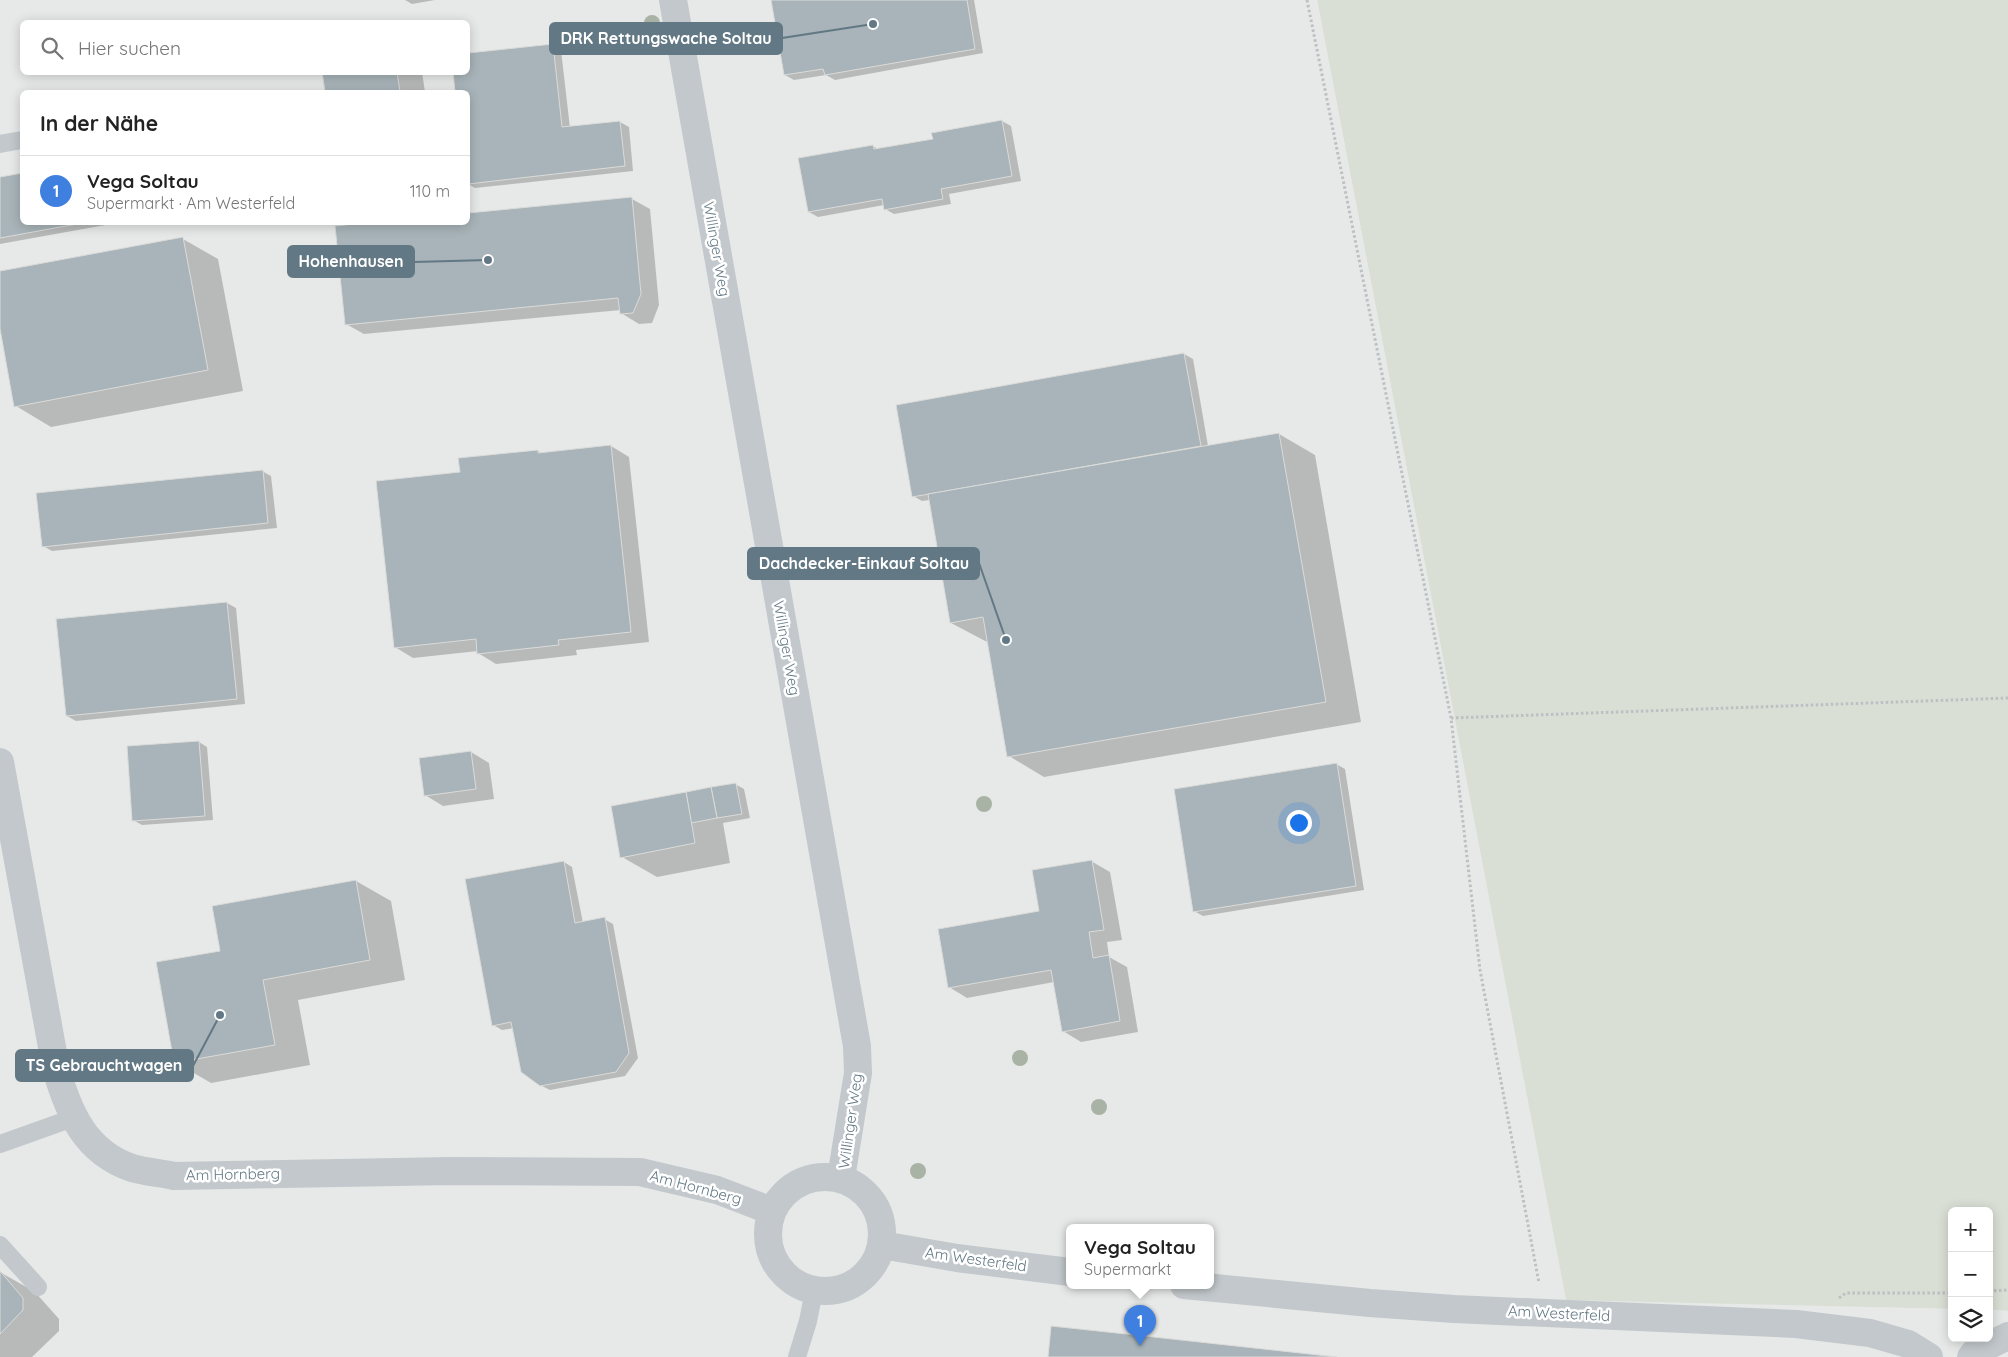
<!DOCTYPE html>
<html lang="de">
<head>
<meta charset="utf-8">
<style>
	:root { --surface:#fff; --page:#f6f6f6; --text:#222; --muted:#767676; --line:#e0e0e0; --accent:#ee4322 }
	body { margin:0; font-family:Quicksand,sans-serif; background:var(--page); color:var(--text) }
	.controls { position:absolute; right:15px; bottom:15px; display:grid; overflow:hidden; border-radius:8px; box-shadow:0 2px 12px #0003 }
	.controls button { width:45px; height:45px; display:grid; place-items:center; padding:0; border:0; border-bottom:1px solid var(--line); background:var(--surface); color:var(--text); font:25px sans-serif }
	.you { position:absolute; left:1298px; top:822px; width:18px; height:18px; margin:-12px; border:4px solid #fff; border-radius:50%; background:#1a73e8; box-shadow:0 0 0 8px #1a73e833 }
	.badge { display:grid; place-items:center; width:32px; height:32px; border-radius:50%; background:var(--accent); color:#fff; font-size:16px; font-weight:700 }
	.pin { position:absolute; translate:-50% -41px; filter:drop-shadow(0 1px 2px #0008) }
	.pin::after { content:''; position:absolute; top:26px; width:18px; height:15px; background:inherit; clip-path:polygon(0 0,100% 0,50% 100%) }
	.popup { position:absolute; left:1066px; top:1224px; width:148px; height:65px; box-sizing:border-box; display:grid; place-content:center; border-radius:8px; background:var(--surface); filter:drop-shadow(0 1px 4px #0005); font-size:16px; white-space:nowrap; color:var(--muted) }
	.popup b { font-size:19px; color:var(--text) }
	.popup::after { content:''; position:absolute; left:50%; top:100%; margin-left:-10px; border:10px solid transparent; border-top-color:var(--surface) }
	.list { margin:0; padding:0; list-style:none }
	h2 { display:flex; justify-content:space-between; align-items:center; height:65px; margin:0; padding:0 20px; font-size:21px }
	h2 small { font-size:16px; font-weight:400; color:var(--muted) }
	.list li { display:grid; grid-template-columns:32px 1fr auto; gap:15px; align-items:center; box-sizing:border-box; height:70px; padding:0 20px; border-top:1px solid var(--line) }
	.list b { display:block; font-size:19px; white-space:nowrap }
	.list p { margin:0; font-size:16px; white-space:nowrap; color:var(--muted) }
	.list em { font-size:16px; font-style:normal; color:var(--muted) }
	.icon { flex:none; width:28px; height:28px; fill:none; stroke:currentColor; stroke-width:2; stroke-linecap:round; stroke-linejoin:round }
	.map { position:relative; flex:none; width:2008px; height:1357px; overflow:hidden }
	.search { position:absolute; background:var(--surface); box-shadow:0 2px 12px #0003; left:20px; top:20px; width:450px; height:55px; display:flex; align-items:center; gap:12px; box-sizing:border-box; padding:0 18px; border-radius:8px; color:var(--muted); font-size:19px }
	.panel { position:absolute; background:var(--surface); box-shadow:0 2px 12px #0003; left:20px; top:90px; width:450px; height:135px; border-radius:8px }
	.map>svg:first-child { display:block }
	.built { fill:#e7e9e8; fill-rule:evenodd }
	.green { fill:#dadfd6 }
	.shadow { fill:#0003 }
	.building { fill:#a8b4b9; stroke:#dbdbd9 }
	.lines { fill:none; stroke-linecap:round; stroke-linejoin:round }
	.path { stroke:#bcc0c3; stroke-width:3; stroke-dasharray:2.5 2.5; stroke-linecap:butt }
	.lane { stroke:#c2c8cb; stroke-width:18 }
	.street { stroke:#c2c8cb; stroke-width:28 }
	.tree { fill:#a9b3a5 }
	.labels { text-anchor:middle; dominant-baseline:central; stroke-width:5; stroke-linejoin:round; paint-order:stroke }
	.street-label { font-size:15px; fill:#627884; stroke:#fff }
	.leader { fill:none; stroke:#627884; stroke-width:2 }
	.callout-dot { fill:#627884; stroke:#fff; stroke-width:2 }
	.callout { fill:#627884; stroke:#627884; stroke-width:2 }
	.callout-label { font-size:16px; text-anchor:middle; font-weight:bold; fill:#fff }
</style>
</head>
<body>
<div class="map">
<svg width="2008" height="1357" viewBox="0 0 2008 1357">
	<rect width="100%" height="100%" fill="#f9f9f7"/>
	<path class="built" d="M0,0H1317L1566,1299L1952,1309V1338H1989V1310L2008,1311V1357H0ZM22,22H468V72H22ZM22,92H468V222H22ZM1070,1227H1210V1285H1070Z"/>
	<polygon class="green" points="1317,0 2008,0 2008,1311 1989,1310 1989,1211 1952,1211 1952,1309 1566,1300"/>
	<g class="shadow">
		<polygon points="405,0 435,0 412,4"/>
		<polygon points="772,0 974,0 983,53 835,80 826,75 794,80 785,75"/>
		<polygon points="552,45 561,50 570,128 620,122 629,127 633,171 475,188 468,184 468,92 456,92 454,72 468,72 468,54"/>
		<polygon points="324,72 422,72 425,92 326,92"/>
		<polygon points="1002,121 1011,126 1021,181 949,194 951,204 894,214 885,209 884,205 818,217 809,212 873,146 879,150 934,140"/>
		<polygon points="22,174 22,222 122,222 0,244 0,178"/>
		<polygon points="632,199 650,209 659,305 652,323 639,324 621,313 621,310 364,334 346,324 468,222 468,215"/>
		<polygon points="183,239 218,259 243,391 51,427 16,406 0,322 0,272"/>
		<polygon points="1184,354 1193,359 1208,446 1279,434 1315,455 1361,722 1044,777 1009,756 989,643 951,623 930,500 922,501 913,496"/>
		<polygon points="611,446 629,457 649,642 576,650 577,655 496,664 478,653 478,651 413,658 395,647 461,473 538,451 543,454"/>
		<polygon points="262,471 271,476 277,528 52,551 43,546"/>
		<polygon points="227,603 236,608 245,704 76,721 67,716"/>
		<polygon points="199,742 207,747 213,820 142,825 133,820"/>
		<polygon points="471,752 489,763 494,799 443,806 425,795"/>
		<polygon points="1336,764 1345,769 1364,890 1203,916 1194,911"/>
		<polygon points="735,784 744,789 750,818 723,823 730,863 657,877 622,857"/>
		<polygon points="1091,861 1110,872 1122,940 1107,942 1109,957 1127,967 1138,1032 1081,1042 1063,1031 1054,982 967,998 949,987 1040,912"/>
		<polygon points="564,862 572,867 583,923 604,919 613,924 638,1058 625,1076 550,1090 540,1085 514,1028 502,1030 493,1025"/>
		<polygon points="356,881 391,901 405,980 298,1000 310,1065 211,1083 175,1062 221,952"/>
		<polygon points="0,1272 35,1292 59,1319 59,1331 32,1357 0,1357"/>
	</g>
	<g class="building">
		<polygon points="771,0 967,0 975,49 825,75 823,69 784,75"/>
		<polygon points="553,44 562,127 620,121 625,166 468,184 468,92 455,92 453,72 468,72 468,53"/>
		<polygon points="322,72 397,72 400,92 325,92"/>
		<polygon points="1002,120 1012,176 941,189 943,199 884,210 882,199 808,212 798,158 873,145 874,149 933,139 931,133"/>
		<polygon points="22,173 22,222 88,222 0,238 0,177"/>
		<polygon points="632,197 641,294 633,313 620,314 618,298 345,325 335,226 374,222 468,222 468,213"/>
		<polygon points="183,237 208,370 14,407 0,329 0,271"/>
		<polygon points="1184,353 1201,446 912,497 896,405"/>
		<polygon points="1279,433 1326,702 1007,757 983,617 950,623 928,494"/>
		<polygon points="611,445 631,632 558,640 559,645 477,654 476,639 394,648 376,481 460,472 458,458 538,450 538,453"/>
		<polygon points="263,470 268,523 42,547 36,493"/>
		<polygon points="227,602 237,699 66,716 56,619"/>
		<polygon points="199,741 205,816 132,821 127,746"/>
		<polygon points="471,751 476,789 424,796 419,758"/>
		<polygon points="1337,763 1356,886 1193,912 1174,789"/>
		<polygon points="736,783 742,814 717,818 711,787"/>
		<polygon points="711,787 717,818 691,823 686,792"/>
		<polygon points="686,792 695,843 620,858 611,806"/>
		<polygon points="1092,860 1104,930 1089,932 1093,958 1109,955 1120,1021 1062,1032 1051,970 948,988 938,929 1039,911 1032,870"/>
		<polygon points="564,861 575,923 605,917 629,1053 616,1072 540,1086 521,1072 511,1022 492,1026 465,879"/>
		<polygon points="356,880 370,960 263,980 275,1045 174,1063 156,962 220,951 212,906"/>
		<polygon points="0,1271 23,1298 23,1310 0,1334"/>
		<polygon points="1051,1326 1126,1334 1337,1357 1048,1357"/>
	</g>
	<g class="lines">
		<g class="path">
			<polyline points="1307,0 1451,718 1480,970 1539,1283"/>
			<polyline points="1451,718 2008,698"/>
			<polyline points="1989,1291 2008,1290"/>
			<polyline points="1839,1298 1846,1293 1952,1293"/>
		</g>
		<g class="lane">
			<polyline points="0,144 22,140"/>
			<polyline points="0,1144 73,1118"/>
			<polyline points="0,1245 38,1287"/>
			<polyline points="797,1357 808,1321 814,1291"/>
		</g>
		<g class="street">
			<polyline points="673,0 857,1046 858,1073 841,1178"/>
			<path d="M0,762L56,1069C69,1113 85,1152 132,1168C146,1172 161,1173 174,1176L452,1171L640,1172L717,1190L772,1211"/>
			<circle cx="825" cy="1234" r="57"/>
			<polyline points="882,1245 957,1258 1070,1272"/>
			<polyline points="1184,1285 1370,1303 1454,1309 1796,1324 1870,1333 1908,1344 1929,1357"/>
			<polyline points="1971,1357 1975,1352 2008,1336"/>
		</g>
	</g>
	<g class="tree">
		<circle cx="652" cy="23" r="8"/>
		<circle cx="984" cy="804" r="8"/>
		<circle cx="1020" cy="1058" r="8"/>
		<circle cx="1099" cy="1107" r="8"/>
		<circle cx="918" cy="1171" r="8"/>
	</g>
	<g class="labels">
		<g class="street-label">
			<text transform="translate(717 249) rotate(80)">Willinger Weg</text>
			<text transform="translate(787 648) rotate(80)">Willinger Weg</text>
			<text transform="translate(850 1121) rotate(-82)">Willinger Weg</text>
			<text transform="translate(233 1174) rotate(-1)">Am Hornberg</text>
			<text transform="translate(696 1187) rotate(15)">Am Hornberg</text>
			<text transform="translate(976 1259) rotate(8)">Am Westerfeld</text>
			<text transform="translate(1559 1313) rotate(3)">Am Westerfeld</text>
		</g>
	</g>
	<path class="leader" d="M873 24L782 38M488 260L414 262M1006 640L979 563M220 1015L193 1066"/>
	<g class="callout-dot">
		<circle cx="873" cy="24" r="5"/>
		<circle cx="488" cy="260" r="5"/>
		<circle cx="1006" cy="640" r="5"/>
		<circle cx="220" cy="1015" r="5"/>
	</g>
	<g class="callout">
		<rect x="550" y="23" width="232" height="31" rx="5"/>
		<rect x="288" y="246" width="126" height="31" rx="5"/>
		<rect x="748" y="548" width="231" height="31" rx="5"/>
		<rect x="16" y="1050" width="177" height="31" rx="5"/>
	</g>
	<g class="callout-label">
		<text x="666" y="44">DRK Rettungswache Soltau</text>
		<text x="351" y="267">Hohenhausen</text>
		<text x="864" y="569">Dachdecker-Einkauf Soltau</text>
		<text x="104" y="1071">TS Gebrauchtwagen</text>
	</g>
</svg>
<div class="controls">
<button>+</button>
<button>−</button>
<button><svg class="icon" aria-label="layers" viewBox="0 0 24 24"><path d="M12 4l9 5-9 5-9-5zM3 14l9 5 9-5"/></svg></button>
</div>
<div class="you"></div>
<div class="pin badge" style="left:1140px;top:1346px;background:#3f7fe0">1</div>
<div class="popup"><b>Vega Soltau</b>Supermarkt</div>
<div class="search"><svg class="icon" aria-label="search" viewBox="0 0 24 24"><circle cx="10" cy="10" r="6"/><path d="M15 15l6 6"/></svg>Hier suchen</div>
<section class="panel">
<h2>In der Nähe<small></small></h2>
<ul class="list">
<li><span class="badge" style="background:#3f7fe0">1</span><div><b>Vega Soltau</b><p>Supermarkt · Am Westerfeld</p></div><em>110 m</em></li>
</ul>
</section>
</div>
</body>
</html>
